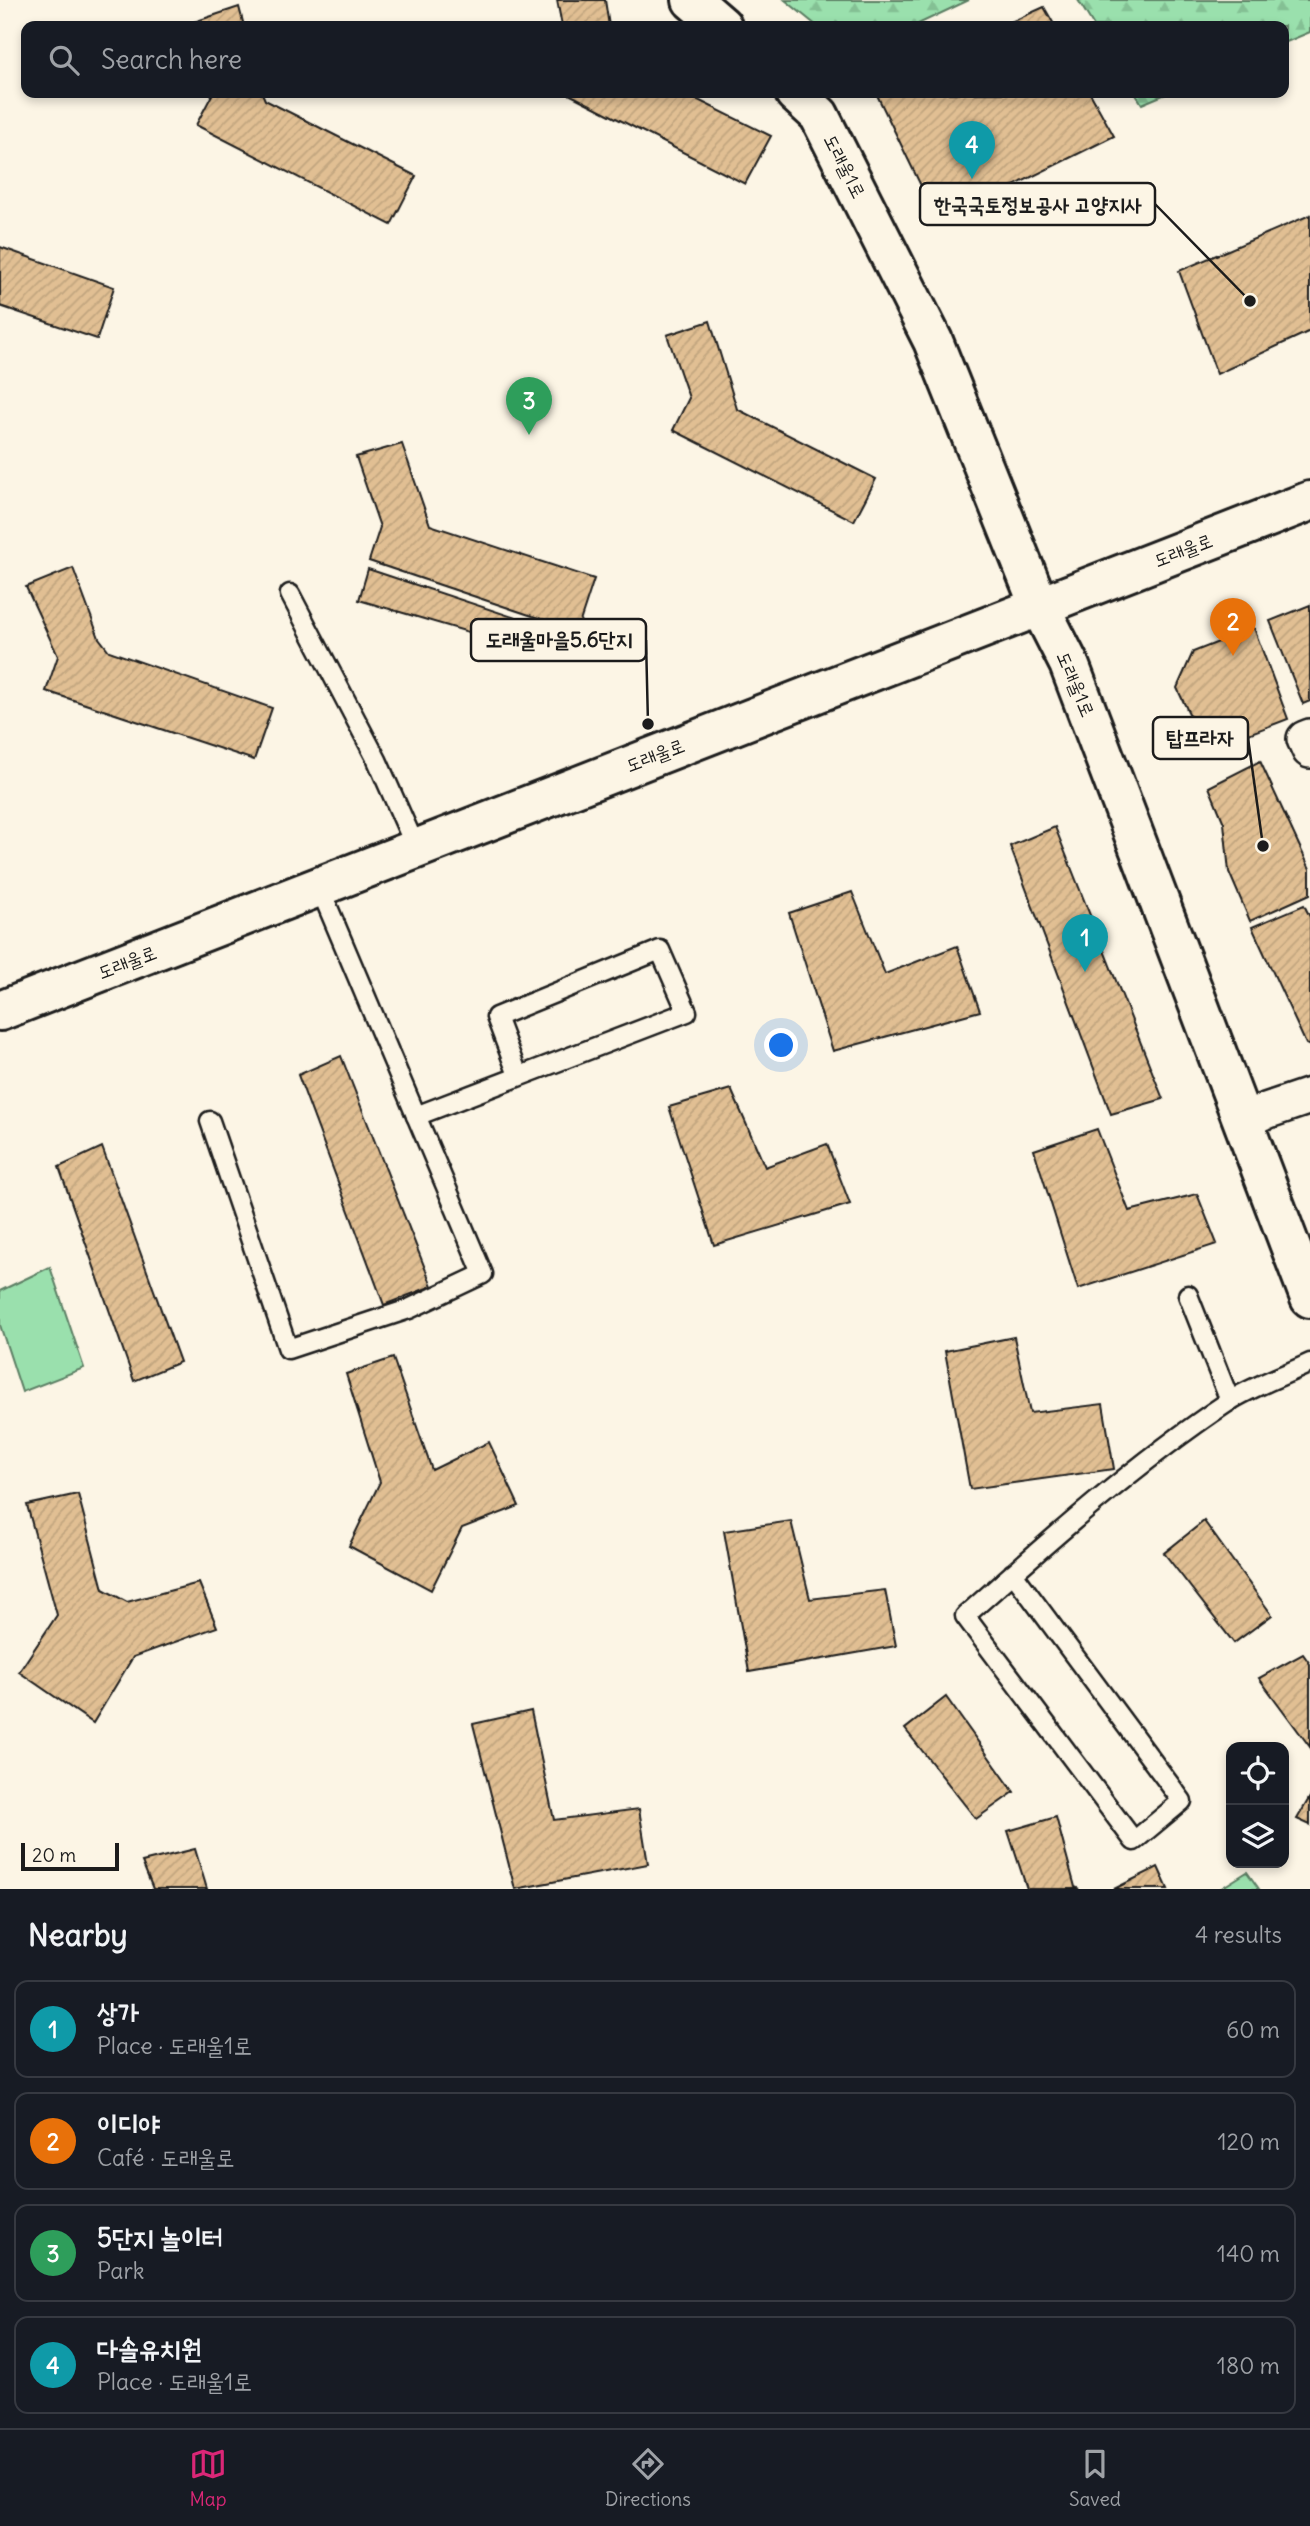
<!DOCTYPE html>
<html lang="en">
<head>
<meta charset="utf-8">
<style>
	:root { --surface:#171b24; --page:#20242c; --text:#f1f3f6; --muted:#9ea1a6; --line:#363941; --accent:#db2777 }
	body { margin:0; font-family:Delius,"Poor Story",sans-serif; background:var(--page); color:var(--text) }
	.controls { position:absolute; right:21px; bottom:21px; display:grid; overflow:hidden; border-radius:14px; box-shadow:0 4px 10px #0003 }
	.controls button { width:63px; height:63px; display:grid; place-items:center; padding:0; border:0; border-bottom:2px solid var(--line); background:var(--surface); color:var(--text); font:35px sans-serif }
	.scale { position:absolute; left:21px; bottom:18px; width:98px; box-sizing:border-box; padding-left:7px; border:4px solid #1c1c1c; border-top:0; font-size:19px; line-height:24px; white-space:nowrap; color:#1c1c1c; -webkit-text-stroke:5px #fcf5e5; paint-order:stroke }
	.you { position:absolute; left:782px; top:1046px; width:24px; height:24px; margin:-18px; border:5px solid #fff; border-radius:50%; background:#1a73e8; box-shadow:0 0 0 10px #1a73e833 }
	.badge { display:grid; place-items:center; width:46px; height:46px; border-radius:50%; background:var(--accent); color:#fff; font-size:23px; font-weight:700 }
	.pin { position:absolute; translate:-50% -58px; filter:drop-shadow(0 2px 4px #0008) }
	.pin::after { content:''; position:absolute; top:37px; width:24px; height:21px; background:inherit; clip-path:polygon(0 0,100% 0,50% 100%) }
	.list { margin:0; padding:0; list-style:none }
	h2 { display:flex; justify-content:space-between; align-items:center; height:91px; margin:0; padding:0 28px; font-size:30px }
	h2 small { font-size:23px; font-weight:400; color:var(--muted) }
	.list li { display:grid; grid-template-columns:46px 1fr auto; gap:21px; align-items:center; box-sizing:border-box; height:98px; margin:0 14px 14px; padding:0 14px; border:2px solid var(--line); border-radius:14px }
	.list b { display:block; font-size:26px; white-space:nowrap }
	.list p { margin:0; font-size:23px; white-space:nowrap; color:var(--muted) }
	.list em { font-size:23px; font-style:normal; color:var(--muted) }
	.icon { flex:none; width:38px; height:38px; fill:none; stroke:currentColor; stroke-width:2; stroke-linecap:round; stroke-linejoin:round }
	.map { position:relative; flex:none; width:1310px; height:1889px; overflow:hidden }
	.search { position:absolute; background:var(--surface); box-shadow:0 4px 10px #0003; left:21px; right:21px; top:21px; height:77px; display:flex; align-items:center; gap:18px; box-sizing:border-box; padding:0 24px; border-radius:14px; color:var(--muted); font-size:26px }
	.sheet { height:539px; background:var(--surface) }
	nav { display:flex; justify-content:space-around; align-items:center; box-sizing:border-box; height:98px; border-top:2px solid var(--line); background:var(--surface); font-size:19px; color:var(--muted) }
	nav a { display:grid; justify-items:center; gap:4px }
	nav .on { color:var(--accent) }
	.map>svg:first-child { display:block }
	.forest { fill:url(#forest-firs); stroke:#5b7e64; stroke-width:2 }
	.garden { fill:#9ae0ad; stroke:#5b7e64; stroke-width:2 }
	.building { fill:url(#building-hatch); stroke:#1c1c1c; stroke-width:2 }
	.lines { fill:none; stroke-linecap:round; stroke-linejoin:round }
	.lane-casing { stroke:#1c1c1c; stroke-width:23 }
	.street-casing { stroke:#1c1c1c; stroke-width:40 }
	.secondary-casing { stroke:#1c1c1c; stroke-width:44 }
	.lane { stroke:#fcf5e5; stroke-width:18 }
	.street { stroke:#fcf5e5; stroke-width:35 }
	.secondary { stroke:#fcf5e5; stroke-width:38 }
	.labels { text-anchor:middle; dominant-baseline:central; stroke-width:6; stroke-linejoin:round; paint-order:stroke }
	.street-label { font-size:19px; fill:#1c1c1c; stroke:#fcf5e5 }
	.leader { fill:none; stroke:#1c1c1c; stroke-width:2.5 }
	.callout-dot { fill:#1c1c1c; stroke:#fcf5e5; stroke-width:2.5 }
	.callout { fill:#fcf5e5; stroke:#1c1c1c; stroke-width:2.5 }
	.callout-label { font-size:21px; text-anchor:middle; font-weight:bold; fill:#1c1c1c }
</style>
</head>
<body>
<div class="map">
<svg width="1310" height="1889" viewBox="0 0 1310 1889">
	<defs>
		<pattern id="forest-firs" width="22" height="20" patternUnits="userSpaceOnUse" patternTransform="scale(1.75)"><rect width="22" height="20" fill="#9ae0ad"/><path d="M5 1l3.5 6h-7zM16 11l3.5 6h-7z" fill="#84c094"/></pattern>
		<pattern id="building-hatch" width="6" height="6" patternUnits="userSpaceOnUse" patternTransform="scale(1.75)"><rect width="6" height="6" fill="#e1bf93"/><path d="M-1 1l2-2M0 6l6-6M5 7l2-2" fill="none" stroke="#c0a47e"/></pattern>
	</defs>
	<rect width="100%" height="100%" fill="#fcf5e5"/>
	<filter id="ink" filterUnits="userSpaceOnUse"><feTurbulence type="fractalNoise" baseFrequency=".0143" numOctaves="2"/><feDisplacementMap in="SourceGraphic" scale="14" xChannelSelector="R" yChannelSelector="G"/><feConvolveMatrix kernelMatrix="1 2 1 2 8 2 1 2 1" color-interpolation-filters="sRGB"/></filter>
	<g filter="url(#ink)">
		<g class="forest">
			<polygon points="785,0 969,0 914,26 817,26"/>
			<polygon points="1078,0 1310,0 1310,32 1284,43 1284,26 1094,26"/>
			<polygon points="1135,93 1168,93 1142,104"/>
		</g>
		<g class="garden">
			<polygon points="50,1267 84,1368 22,1392 0,1325 0,1291"/>
			<polygon points="1247,1872 1259,1889 1220,1889"/>
		</g>
		<g class="building">
			<polygon points="557,0 605,0 609,26 562,26"/>
			<polygon points="239,7 244,26 192,26 191,23"/>
			<polygon points="1044,7 1055,26 1002,26"/>
			<polygon points="213,93 262,93 265,100 416,176 391,225 196,125"/>
			<polygon points="567,93 684,93 771,136 745,184"/>
			<polygon points="876,93 1090,93 1114,136 939,223"/>
			<polygon points="1310,215 1310,331 1217,374 1179,271"/>
			<polygon points="0,247 114,287 97,339 0,306"/>
			<polygon points="710,321 737,409 876,479 854,521 673,430 689,398 667,335"/>
			<polygon points="402,444 430,525 594,579 577,631 369,561 380,527 356,457"/>
			<polygon points="73,568 99,638 109,651 272,708 254,760 46,691 58,656 26,587"/>
			<polygon points="368,569 573,637 540,653 359,600"/>
			<polygon points="1310,605 1310,701 1303,704 1270,621"/>
			<polygon points="1254,628 1288,719 1206,750 1177,688 1193,652"/>
			<polygon points="1260,761 1310,869 1310,894 1250,921 1229,872 1224,823 1209,787"/>
			<polygon points="1055,827 1163,1099 1111,1114 1010,846"/>
			<polygon points="852,892 885,974 957,946 980,1011 833,1051 789,913"/>
			<polygon points="1304,905 1310,917 1310,1046 1306,1044 1252,927"/>
			<polygon points="341,1056 432,1286 384,1305 298,1075"/>
			<polygon points="731,1089 765,1167 827,1144 850,1204 714,1245 669,1107"/>
			<polygon points="1097,1129 1129,1211 1197,1194 1217,1244 1078,1289 1034,1150"/>
			<polygon points="102,1147 180,1362 134,1381 59,1167"/>
			<polygon points="1014,1337 1030,1413 1103,1404 1114,1469 970,1489 945,1351"/>
			<polygon points="393,1358 432,1470 489,1442 519,1506 462,1528 431,1590 349,1546 380,1482 346,1374"/>
			<polygon points="78,1494 103,1589 127,1602 199,1583 217,1627 133,1657 93,1723 19,1672 57,1615 27,1505"/>
			<polygon points="791,1521 810,1599 885,1590 896,1646 749,1672 724,1531"/>
			<polygon points="1204,1521 1272,1615 1234,1643 1164,1553"/>
			<polygon points="1303,1654 1310,1664 1310,1747 1259,1678"/>
			<polygon points="946,1697 1014,1792 976,1819 905,1729"/>
			<polygon points="531,1711 554,1820 639,1809 648,1864 515,1889 473,1724"/>
			<polygon points="1310,1797 1310,1825 1297,1819"/>
			<polygon points="1056,1817 1075,1887 1079,1889 1027,1889 1008,1831"/>
			<polygon points="195,1849 207,1889 153,1889 142,1862"/>
			<polygon points="1158,1867 1168,1889 1114,1889"/>
		</g>
		<g class="lines">
			<defs>
				<g id="lane">
					<polyline points="290,594 377,760 416,848"/>
					<polyline points="416,1116 687,1012 660,950 496,1017 518,1075"/>
					<polyline points="210,1121 288,1349 409,1309 483,1274 319,886"/>
					<polyline points="1188,1295 1230,1401"/>
					<path d="M1013,1573L1182,1801L1134,1841L965,1616C1049,1541 1135,1464 1228,1402C1253,1386 1283,1376 1310,1363"/>
				</g>
				<g id="street">
					<polyline points="1310,737 1305,739 1310,750"/>
					<polyline points="1242,1119 1310,1096"/>
				</g>
				<g id="secondary">
					<polyline points="692,0 722,26"/>
					<polyline points="795,93 819,115 933,341 1039,605 1069,664 1310,1298"/>
					<polyline points="0,1011 1310,501"/>
				</g>
			</defs>
			<use href="#lane" class="lane-casing"/>
			<use href="#street" class="street-casing"/>
			<use href="#secondary" class="secondary-casing"/>
			<use href="#lane" class="lane"/>
			<use href="#street" class="street"/>
			<use href="#secondary" class="secondary"/>
		</g>
	</g>
	<g class="labels">
		<g class="street-label">
			<text transform="translate(845 166) rotate(63)">도래울1로</text>
			<text transform="translate(1183 550) rotate(-21)">도래울로</text>
			<text transform="translate(1076 684) rotate(67)">도래울1로</text>
			<text transform="translate(655 755) rotate(-21)">도래울로</text>
			<text transform="translate(127 962) rotate(-21)">도래울로</text>
		</g>
	</g>
	<path class="leader" d="M1250 301L1155 204M648 724L646 640M1263 846L1248 738"/>
	<g class="callout-dot">
		<circle cx="1250" cy="301" r="7"/>
		<circle cx="648" cy="724" r="7"/>
		<circle cx="1263" cy="846" r="7"/>
	</g>
	<g class="callout">
		<rect x="920" y="183" width="235" height="42" rx="7"/>
		<rect x="471" y="619" width="175" height="42" rx="7"/>
		<rect x="1153" y="717" width="95" height="42" rx="7"/>
	</g>
	<g class="callout-label">
		<text x="1038" y="212">한국국토정보공사 고양지사</text>
		<text x="559" y="647">도래울마을5.6단지</text>
		<text x="1200" y="745">탑프라자</text>
	</g>
</svg>
<div class="controls">
<button><svg class="icon" aria-label="locate" viewBox="0 0 24 24"><circle cx="12" cy="12" r="6"/><path d="M12 2v4M12 18v4M2 12h4M18 12h4"/></svg></button>
<button><svg class="icon" aria-label="layers" viewBox="0 0 24 24"><path d="M12 4l9 5-9 5-9-5zM3 14l9 5 9-5"/></svg></button>
</div>
<div class="scale">20 m</div>
<div class="you"></div>
<div class="pin badge" style="left:1085px;top:972px;background:#0f9aa8">1</div>
<div class="pin badge" style="left:1233px;top:656px;background:#e8710a">2</div>
<div class="pin badge" style="left:529px;top:435px;background:#2e9e5b">3</div>
<div class="pin badge" style="left:972px;top:179px;background:#0f9aa8">4</div>
<div class="search"><svg class="icon" aria-label="search" viewBox="0 0 24 24"><circle cx="10" cy="10" r="6"/><path d="M15 15l6 6"/></svg>Search here</div>
</div>
<section class="sheet">
<h2>Nearby<small>4 results</small></h2>
<ul class="list">
<li><span class="badge" style="background:#0f9aa8">1</span><div><b>상가</b><p>Place · 도래울1로</p></div><em>60 m</em></li>
<li><span class="badge" style="background:#e8710a">2</span><div><b>이디야</b><p>Café · 도래울로</p></div><em>120 m</em></li>
<li><span class="badge" style="background:#2e9e5b">3</span><div><b>5단지 놀이터</b><p>Park</p></div><em>140 m</em></li>
<li><span class="badge" style="background:#0f9aa8">4</span><div><b>다솔유치원</b><p>Place · 도래울1로</p></div><em>180 m</em></li>
</ul>
</section>
<nav>
<a class="on"><svg class="icon" aria-label="map" viewBox="0 0 24 24"><path d="M3 6l6-2 6 2 6-2v14l-6 2-6-2-6 2zM9 4v14M15 6v14"/></svg>Map</a>
<a><svg class="icon" aria-label="directions" viewBox="0 0 24 24"><path d="M12 3l9 9-9 9-9-9zM9 14v-3h6M13 9l2 2-2 2"/></svg>Directions</a>
<a><svg class="icon" aria-label="saved" viewBox="0 0 24 24"><path d="M7 4h10v16l-5-4-5 4z"/></svg>Saved</a>
</nav>
</body>
</html>
